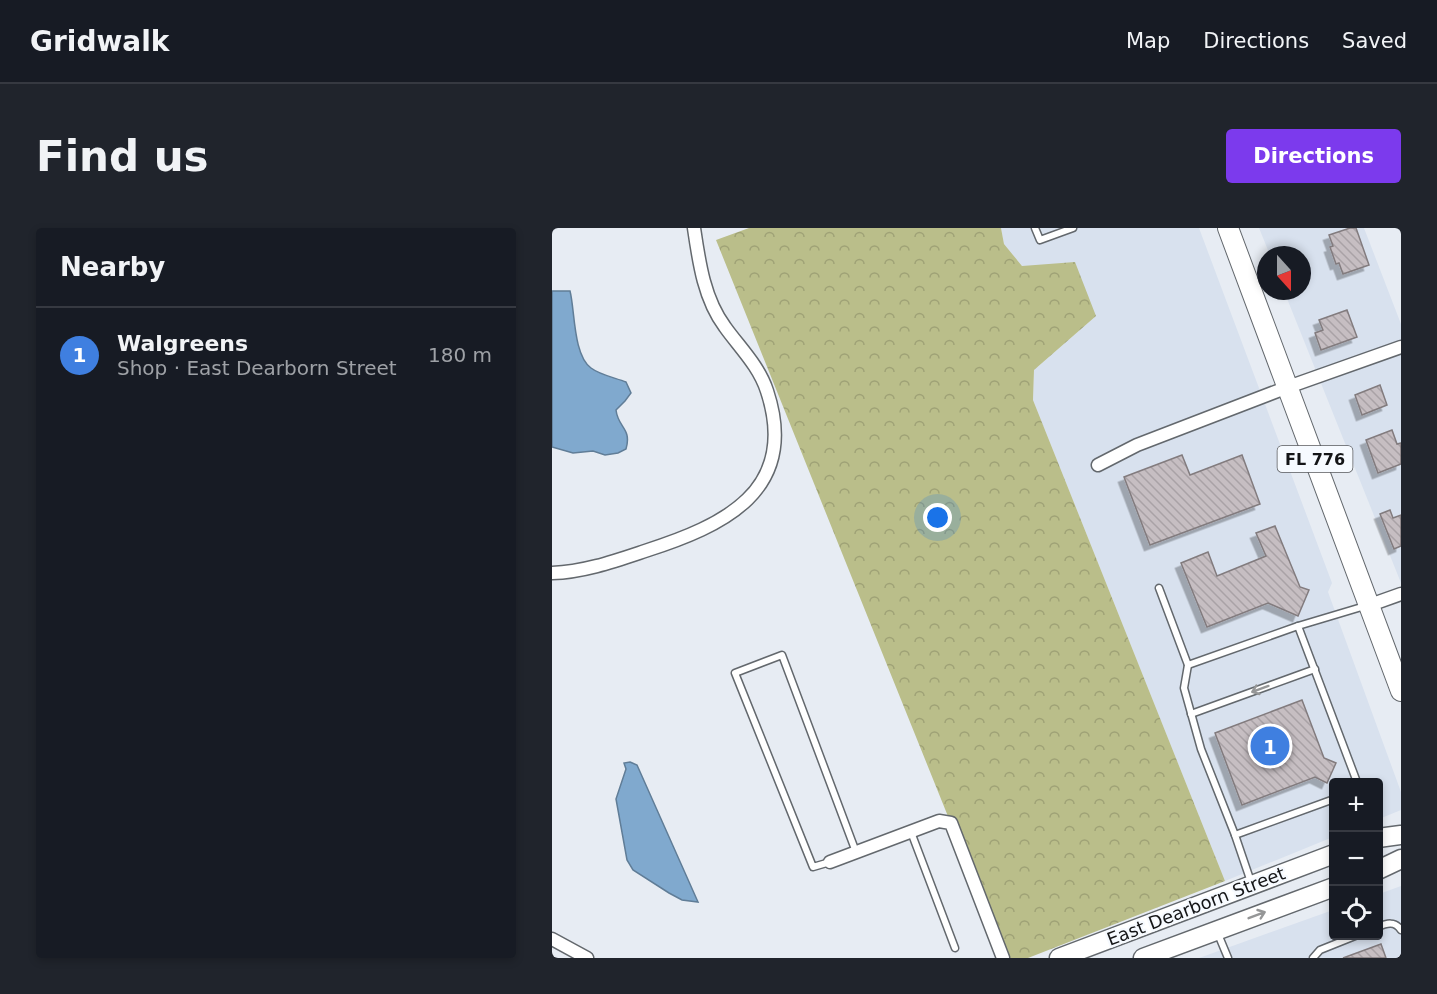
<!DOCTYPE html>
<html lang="en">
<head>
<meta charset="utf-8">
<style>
	:root { --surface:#171b24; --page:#20242c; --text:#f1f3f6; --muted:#9ea1a6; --line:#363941; --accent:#7c3aed }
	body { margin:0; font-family:"DejaVu Sans",sans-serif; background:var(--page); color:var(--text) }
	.controls { position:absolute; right:18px; bottom:18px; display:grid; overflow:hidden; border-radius:6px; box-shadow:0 3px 9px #0003 }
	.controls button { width:54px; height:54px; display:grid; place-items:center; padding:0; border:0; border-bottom:2px solid var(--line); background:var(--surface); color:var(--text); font:30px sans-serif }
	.compass { position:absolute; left:705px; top:18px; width:54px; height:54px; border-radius:50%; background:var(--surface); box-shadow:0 3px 9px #0003; rotate:159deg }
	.you { position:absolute; left:386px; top:290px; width:21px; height:21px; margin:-15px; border:4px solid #fff; border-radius:50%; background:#1a73e8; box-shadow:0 0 0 9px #1a73e833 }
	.badge { display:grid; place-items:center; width:39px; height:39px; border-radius:50%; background:var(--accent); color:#fff; font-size:20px; font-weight:700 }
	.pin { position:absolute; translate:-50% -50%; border:3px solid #fff; box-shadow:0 2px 6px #0006 }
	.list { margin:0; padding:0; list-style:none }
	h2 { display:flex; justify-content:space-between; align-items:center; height:78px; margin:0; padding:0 24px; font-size:26px }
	h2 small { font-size:20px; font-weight:400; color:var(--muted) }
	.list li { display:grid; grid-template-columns:39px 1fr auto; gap:18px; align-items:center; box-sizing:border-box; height:96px; padding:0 24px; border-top:2px solid var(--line) }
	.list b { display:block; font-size:22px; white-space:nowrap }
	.list p { margin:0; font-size:20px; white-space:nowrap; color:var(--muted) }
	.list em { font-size:20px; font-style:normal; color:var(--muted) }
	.icon { flex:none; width:33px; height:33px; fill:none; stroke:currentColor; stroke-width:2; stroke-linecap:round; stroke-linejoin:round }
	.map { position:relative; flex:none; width:849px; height:730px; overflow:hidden; border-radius:6px }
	header { display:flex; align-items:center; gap:36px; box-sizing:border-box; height:84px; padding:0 30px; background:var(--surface); border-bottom:2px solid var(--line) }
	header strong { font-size:28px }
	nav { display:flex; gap:33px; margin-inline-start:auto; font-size:21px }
	.intro { display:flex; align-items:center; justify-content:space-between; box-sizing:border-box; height:144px; padding:0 36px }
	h1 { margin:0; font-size:42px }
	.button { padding:15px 27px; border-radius:6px; background:var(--accent); color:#fff; font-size:21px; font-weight:700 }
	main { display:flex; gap:36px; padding:0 36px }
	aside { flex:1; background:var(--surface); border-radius:6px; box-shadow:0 3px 9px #0003 }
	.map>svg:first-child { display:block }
	.built { fill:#d8e1ee }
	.forest { fill:url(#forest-crowns) }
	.water { fill:#80a9ce; stroke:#607d97; stroke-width:1.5 }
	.building { fill:url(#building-back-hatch); stroke:#827b7e; stroke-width:1.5; filter:url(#shadow) }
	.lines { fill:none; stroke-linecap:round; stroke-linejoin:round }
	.lane-casing { stroke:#63686d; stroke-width:9 }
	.street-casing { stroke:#63686d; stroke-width:15 }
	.secondary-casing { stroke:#63686d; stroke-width:21 }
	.primary-casing { stroke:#63686d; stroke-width:22 }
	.lane { stroke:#fff; stroke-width:6 }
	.street { stroke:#fff; stroke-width:12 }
	.secondary { stroke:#fff; stroke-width:18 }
	.primary { stroke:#fff; stroke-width:20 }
	.oneway { stroke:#959697 }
	.labels { text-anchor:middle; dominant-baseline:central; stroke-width:4.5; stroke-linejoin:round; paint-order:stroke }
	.shield { fill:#f6faff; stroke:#585a5d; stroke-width:1.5 }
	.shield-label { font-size:16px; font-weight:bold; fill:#141517 }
	.street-label { font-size:18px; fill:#141517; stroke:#f6faff }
</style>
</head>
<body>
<header>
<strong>Gridwalk</strong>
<nav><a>Map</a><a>Directions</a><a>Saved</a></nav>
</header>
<div class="intro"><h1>Find us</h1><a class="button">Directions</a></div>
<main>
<aside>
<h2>Nearby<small></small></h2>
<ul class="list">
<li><span class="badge" style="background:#3f7fe0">1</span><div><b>Walgreens</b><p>Shop · East Dearborn Street</p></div><em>180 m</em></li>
</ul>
</aside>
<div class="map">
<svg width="849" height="730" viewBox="0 0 849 730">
	<defs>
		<pattern id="forest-crowns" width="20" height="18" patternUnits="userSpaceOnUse" patternTransform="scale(1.5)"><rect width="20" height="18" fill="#babe8a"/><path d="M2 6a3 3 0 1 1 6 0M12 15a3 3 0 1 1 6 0" fill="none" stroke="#9fa276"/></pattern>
		<pattern id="building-back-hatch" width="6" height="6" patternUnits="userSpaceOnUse" patternTransform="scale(1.5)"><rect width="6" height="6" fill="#c6bec2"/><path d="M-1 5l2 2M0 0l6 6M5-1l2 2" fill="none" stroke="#a9a2a6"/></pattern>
		<filter id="shadow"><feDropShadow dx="-5.5" dy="5.5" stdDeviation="0" flood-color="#0004"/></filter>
	</defs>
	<rect width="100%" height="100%" fill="#e7ecf3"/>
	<g class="built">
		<polygon points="449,0 647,0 780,355 776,364 849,564 849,582 827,591 826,554 782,554 781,609 673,653 481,172 482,142 544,88 470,38 452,16"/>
		<polygon points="707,0 812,0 849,96 849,355 732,63 750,63 750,27 718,27"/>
		<polygon points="849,658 849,730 647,730 781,682 782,708 826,708 827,666"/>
	</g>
	<polygon class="forest" points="197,0 449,0 452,16 470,38 523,34 544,88 482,142 481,172 673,653 476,730 453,730 164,12"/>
	<g class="water">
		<path d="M0,63H18C23,82 21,127 39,140C48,147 64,150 74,154L79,165L73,173L64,182C66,200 80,200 74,221L66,225L53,227L41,223L21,225L0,219Z"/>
		<polygon points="78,534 85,537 146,674 130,672 117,665 81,642 75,632 64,571 74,541 72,535"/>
	</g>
	<g class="building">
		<polygon points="798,0 804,0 817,37 791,46 787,35 784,36 778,19 781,18 777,7"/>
		<polygon points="795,82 805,109 769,122 763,105 771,102 767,92"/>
		<polygon points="828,157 835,177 810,187 803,167"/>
		<polygon points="840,202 845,216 849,215 849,236 826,245 814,212"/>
		<polygon points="630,227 638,247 690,227 708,276 598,317 572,249"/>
		<polygon points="838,282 841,290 849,287 849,318 842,321 828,286"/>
		<polygon points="723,298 748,359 757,362 746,388 716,375 655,399 629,335 656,324 665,348 714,328 704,305"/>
		<polygon points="750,472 772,530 784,535 775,555 763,549 690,577 663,505"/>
		<polygon points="829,716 834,730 791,730"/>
	</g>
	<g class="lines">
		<defs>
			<g id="lane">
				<polyline points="483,0 488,12 521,0"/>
				<polyline points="607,360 636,437 632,460 649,521 683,607"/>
				<polyline points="636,437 746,398"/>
				<polyline points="639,486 763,441"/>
				<polyline points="805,554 746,398 813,378"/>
				<polyline points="359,604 403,720"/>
				<polyline points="278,634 261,639 183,445 230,427 304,624"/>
				<polyline points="699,654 683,607 782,571"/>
				<path d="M826,699C835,695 843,693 849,702"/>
				<polyline points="666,706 676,730"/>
				<polyline points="761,730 768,722 803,708"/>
			</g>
			<g id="street">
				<polyline points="546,237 585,217 736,159 849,119"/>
				<path d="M0,345C32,344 63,333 93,323C171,298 248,263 215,163C207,138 188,120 173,99C152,71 147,34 142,0"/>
				<polyline points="818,377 849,366"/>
				<polyline points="278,634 387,593 399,595 451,730"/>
				<polyline points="0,711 35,730"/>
			</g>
			<g id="secondary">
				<polyline points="826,610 849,607"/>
				<polyline points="826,642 849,631"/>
				<polyline points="507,730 782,626"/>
				<polyline points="591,730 782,659"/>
			</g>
			<polyline id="primary" points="676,0 849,463"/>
		</defs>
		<use href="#lane" class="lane-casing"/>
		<use href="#street" class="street-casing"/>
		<use href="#secondary" class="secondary-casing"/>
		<use href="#primary" class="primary-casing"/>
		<use href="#lane" class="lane"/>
		<use href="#street" class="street"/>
		<use href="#secondary" class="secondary"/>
		<use href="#primary" class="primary"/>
	</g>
	<defs><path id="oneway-shaft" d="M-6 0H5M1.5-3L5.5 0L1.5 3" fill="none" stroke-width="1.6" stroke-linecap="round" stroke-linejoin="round" transform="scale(1.5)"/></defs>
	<g class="oneway">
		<use href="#oneway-shaft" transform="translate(708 461) rotate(160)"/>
		<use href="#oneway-shaft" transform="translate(705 687) rotate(-21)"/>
	</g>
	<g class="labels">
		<rect class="shield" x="725.5" y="218" width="75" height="26" rx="4.5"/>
		<g class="shield-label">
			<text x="763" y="231">FL 776</text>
		</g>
		<g class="street-label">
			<text transform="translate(644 678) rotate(-21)">East Dearborn Street</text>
		</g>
	</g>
</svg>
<div class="controls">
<button>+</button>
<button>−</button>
<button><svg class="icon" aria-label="locate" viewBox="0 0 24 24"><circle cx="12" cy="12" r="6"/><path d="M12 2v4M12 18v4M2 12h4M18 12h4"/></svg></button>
</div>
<svg class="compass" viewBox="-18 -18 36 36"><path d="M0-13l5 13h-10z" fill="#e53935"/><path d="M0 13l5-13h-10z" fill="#9ea1a6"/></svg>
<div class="you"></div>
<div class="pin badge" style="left:718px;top:518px;background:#3f7fe0">1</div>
</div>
</main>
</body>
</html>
